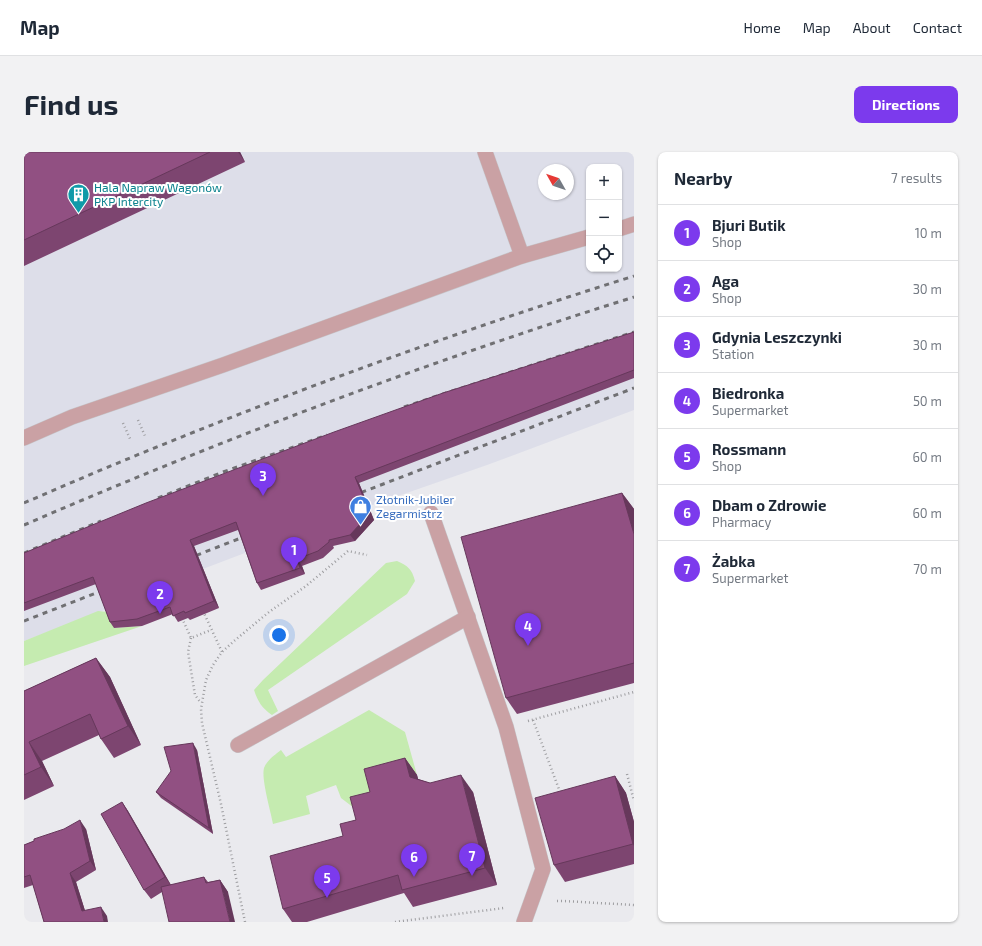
<!DOCTYPE html>
<html lang="en">
<head>
<meta charset="utf-8">
<style>
	:root { --surface:#fff; --page:#f2f2f3; --text:#1f2937; --muted:#747a83; --line:#e0e1e3; --accent:#7c3aed }
	body { margin:0; font-family:"Exo 2",sans-serif; background:var(--page); color:var(--text) }
	.controls { position:absolute; right:12px; top:12px; display:grid; overflow:hidden; border-radius:8px; box-shadow:0 1px 3px #0004 }
	.controls button { width:36px; height:36px; display:grid; place-items:center; padding:0; border:0; border-bottom:1px solid var(--line); background:var(--surface); color:var(--text); font:20px sans-serif }
	.compass { position:absolute; left:514px; top:12px; width:36px; height:36px; border-radius:50%; background:var(--surface); box-shadow:0 1px 3px #0004; rotate:310deg }
	.you { position:absolute; left:255px; top:483px; width:14px; height:14px; margin:-10px; border:3px solid #fff; border-radius:50%; background:#1a73e8; box-shadow:0 0 0 6px #1a73e833 }
	.badge { display:grid; place-items:center; width:26px; height:26px; border-radius:50%; background:var(--accent); color:#fff; font-size:13px; font-weight:700 }
	.pin { position:absolute; translate:-50% -33px; filter:drop-shadow(0 1px 2px #0008) }
	.pin::after { content:''; position:absolute; top:21px; width:14px; height:12px; background:inherit; clip-path:polygon(0 0,100% 0,50% 100%) }
	.list { margin:0; padding:0; list-style:none }
	h2 { display:flex; justify-content:space-between; align-items:center; height:52px; margin:0; padding:0 16px; font-size:17px }
	h2 small { font-size:13px; font-weight:400; color:var(--muted) }
	.list li { display:grid; grid-template-columns:26px 1fr auto; gap:12px; align-items:center; box-sizing:border-box; height:56px; padding:0 16px; border-top:1px solid var(--line) }
	.list b { display:block; font-size:15px; white-space:nowrap }
	.list p { margin:0; font-size:13px; white-space:nowrap; color:var(--muted) }
	.list em { font-size:13px; font-style:normal; color:var(--muted) }
	.icon { flex:none; width:22px; height:22px; fill:none; stroke:currentColor; stroke-width:2; stroke-linecap:round; stroke-linejoin:round }
	.map { position:relative; flex:none; width:610px; height:770px; overflow:hidden; border-radius:8px }
	header { display:flex; align-items:center; gap:24px; box-sizing:border-box; height:56px; padding:0 20px; background:var(--surface); border-bottom:1px solid var(--line) }
	header strong { font-size:19px }
	nav { display:flex; gap:22px; margin-inline-start:auto; font-size:14px }
	.intro { display:flex; align-items:center; justify-content:space-between; box-sizing:border-box; height:96px; padding:0 24px }
	h1 { margin:0; font-size:28px }
	.button { padding:10px 18px; border-radius:8px; background:var(--accent); color:#fff; font-size:14px; font-weight:700 }
	main { display:flex; gap:24px; padding:0 24px }
	aside { flex:1; background:var(--surface); border-radius:8px; box-shadow:0 1px 3px #0004 }
	.map>svg:first-child { display:block }
	.built { fill:#dddee9; fill-rule:evenodd }
	.green { fill:#c5ebb0 }
	.lines { fill:none; stroke-linecap:round; stroke-linejoin:round }
	.lane-casing { stroke:#c6c6ca; stroke-width:16 }
	.path { stroke:#9d9da0; stroke-width:2.5; stroke-dasharray:1 3; stroke-linecap:butt }
	.lane { stroke:#caa1a4; stroke-width:15 }
	.rail { stroke:#707073; stroke-width:3; stroke-dasharray:5 5; stroke-linecap:butt }
	.wall { fill:#7d4570 }
	.shaded-wall { fill:#66385b }
	.building { fill:#915082; stroke:#66385b }
	.labels { text-anchor:middle; dominant-baseline:central; stroke-width:4; stroke-linejoin:round; paint-order:stroke }
	.culture-label { font-size:12px; fill:#0d838f; stroke:#fff; text-anchor:start }
	.shop-label { font-size:12px; fill:#366cbe; stroke:#fff; text-anchor:start }
</style>
</head>
<body>
<header>
<strong>Map</strong>
<nav><a>Home</a><a>Map</a><a>About</a><a>Contact</a></nav>
</header>
<div class="intro"><h1>Find us</h1><a class="button">Directions</a></div>
<main>
<div class="map">
<svg width="610" height="770" viewBox="0 0 610 770">
	<rect width="100%" height="100%" fill="#eaeaee"/>
	<path class="built" d="M0,0H610V258L463,313L334,358L150,428L151,431L0,489ZM565,15H595V117H565ZM520,18H544V42H520Z"/>
	<g class="green">
		<path d="M373,409C384,414 388,417 391,429L383,442L244,538L254,559L248,563C238,556 234,550 230,538L239,528L362,411Z"/>
		<polygon points="74,459 84,460 90,476 118,474 0,514 0,489"/>
		<path d="M345,558L381,580L393,623L352,634L338,662L317,646L312,633L282,644L286,662L249,672C247,660 237,627 240,616C243,608 251,603 257,598L262,605Z"/>
	</g>
	<g class="lines">
		<defs>
			<g id="lane">
				<polyline points="461,0 498,104"/>
				<polyline points="595,77 610,72"/>
				<polyline points="0,286 48,265 199,213 498,104 565,85"/>
				<polyline points="407,361 482,575 519,717 500,770"/>
				<polyline points="214,593 444,465"/>
			</g>
		</defs>
		<use href="#lane" class="lane-casing"/>
		<g class="path">
			<polyline points="114,268 121,284"/>
			<polyline points="99,271 107,289"/>
			<polyline points="179,459 198,500"/>
			<polyline points="158,466 167,486 187,478"/>
			<polyline points="167,486 164,500 171,543 177,551"/>
			<polyline points="509,568 536,640 533,641"/>
			<polyline points="504,569 610,540"/>
			<polyline points="603,622 610,649"/>
			<polyline points="533,749 539,749 610,753"/>
			<polyline points="221,770 197,652 178,571 177,557 182,528 189,513 198,500 210,489 245,460 282,434 324,399 343,403"/>
			<polyline points="371,770 480,756"/>
		</g>
		<use href="#lane" class="lane"/>
		<g class="rail">
			<polyline points="380,255 419,242 610,180"/>
			<polyline points="328,344 610,236"/>
			<polyline points="134,346 199,320 303,283"/>
			<path d="M0,351C199,264 403,189 610,124"/>
			<path d="M0,373C199,287 403,210 610,145"/>
			<polyline points="0,401 77,369"/>
			<polyline points="163,407 227,382"/>
			<polyline points="0,469 85,436"/>
		</g>
	</g>
	<g class="wall">
		<polygon points="0,0 216,0 221,10 0,114"/>
		<polygon points="610,180 610,226 335,331 350,368 331,389 309,394 310,396 299,406 278,414 281,422 237,438 233,431 214,378 170,394 195,456 166,468 164,466 154,470 149,462 118,474 90,476 86,470 72,432 0,459 0,401"/>
		<polygon points="598,341 610,357 610,531 493,562 482,546"/>
		<polygon points="72,506 86,525 117,593 90,606 77,587 75,583 18,609 30,634 0,648 0,539"/>
		<polygon points="173,598 189,682 137,646 132,640"/>
		<polygon points="381,606 393,623 394,627 406,631 449,640 473,733 389,755 380,741 283,770 268,770 259,757 319,684"/>
		<polygon points="591,624 602,641 610,670 610,712 541,730 530,713"/>
		<polygon points="98,650 104,659 147,733 180,725 184,730 196,728 204,740 138,740 127,747 120,738"/>
		<polygon points="62,677 72,718 52,730 61,759 83,764 20,770 9,733 0,736 0,693 10,689"/>
	</g>
	<g class="shaded-wall">
		<polygon points="214,0 216,0 221,10"/>
		<polygon points="331,325 335,331 350,368 331,389 326,383"/>
		<polygon points="598,341 610,357 610,382"/>
		<polygon points="166,388 170,394 195,456 190,449"/>
		<polygon points="273,407 278,414 281,422 276,416"/>
		<polygon points="72,506 86,525 117,593 104,574"/>
		<polygon points="5,590 18,609 30,634 17,615"/>
		<polygon points="169,591 173,598 189,682 185,676"/>
		<polygon points="381,606 393,623 398,641 386,625"/>
		<polygon points="437,623 449,640 473,733 461,716"/>
		<polygon points="591,624 602,641 610,670 610,694 609,692"/>
		<polygon points="98,650 104,659 148,735 141,725"/>
		<polygon points="56,668 62,677 72,718 66,709"/>
		<polygon points="46,721 52,730 64,768 58,759"/>
		<polygon points="196,728 204,740 211,770 206,770"/>
		<polygon points="77,755 83,764 84,770 80,770"/>
	</g>
	<g class="building">
		<polygon points="0,0 186,0 0,88"/>
		<polygon points="610,180 610,218 331,325 346,361 326,383 305,388 305,390 294,399 273,407 276,416 233,431 212,370 166,388 190,449 161,461 160,459 149,464 146,455 113,467 86,470 69,425 0,451 0,401 122,351 310,280 419,241"/>
		<polygon points="598,341 610,382 610,511 482,546 437,385"/>
		<polygon points="72,506 104,574 77,587 66,562 5,590 17,615 0,623 0,539"/>
		<polygon points="169,591 185,676 132,640 147,619 140,595"/>
		<polygon points="381,606 386,625 406,631 437,623 461,716 378,738 374,723 259,757 246,704 319,684 316,672 332,668 326,645 346,640 340,617"/>
		<polygon points="591,624 609,692 530,713 511,646"/>
		<polygon points="98,650 141,725 120,738 77,662"/>
		<polygon points="56,668 66,709 46,721 58,759 77,755 80,770 20,770 6,723 0,725 0,693 10,689 10,687 40,677"/>
		<polygon points="180,725 182,731 196,728 206,770 145,770 137,735"/>
	</g>
	<defs>
		<symbol id="building-pin" viewBox="-11 -11 22 30"><path d="M0 17L-7.5 6A9.5 9.5 0 1 1 7.5 6Z" fill="#0f9aa8" stroke="#fff"/><path d="M-4-6H4V6H1V3H-1V6H-4ZM-2.5-4.3h1.7v1.8h-1.7ZM.8-4.3h1.7v1.8H.8ZM-2.5-1h1.7V.8h-1.7ZM.8-1h1.7V.8H.8Z" fill="#fff"/></symbol>
		<symbol id="shop-pin" viewBox="-11 -11 22 30"><path d="M0 17L-7.5 6A9.5 9.5 0 1 1 7.5 6Z" fill="#3f7fe0" stroke="#fff"/><path d="M-5-2.5h2.3a2.7 3.5 0 0 1 5.4 0H5L5.5 6h-11ZM-1.5-2.5h3a1.5 2.3 0 0 0-3 0Z" fill="#fff"/></symbol>
	</defs>
	<g fill-rule="evenodd">
		<use href="#building-pin" x="42" y="30" width="25" height="34"/>
		<use href="#shop-pin" x="324" y="342" width="25" height="34"/>
	</g>
	<g class="labels">
		<g class="culture-label">
			<text x="70" y="35">Hala Napraw Wagonów<tspan x="70" dy="14">PKP Intercity</tspan></text>
		</g>
		<g class="shop-label">
			<text x="352" y="347">Złotnik-Jubiler<tspan x="352" dy="14">Zegarmistrz</tspan></text>
		</g>
	</g>
</svg>
<div class="controls">
<button>+</button>
<button>−</button>
<button><svg class="icon" aria-label="locate" viewBox="0 0 24 24"><circle cx="12" cy="12" r="6"/><path d="M12 2v4M12 18v4M2 12h4M18 12h4"/></svg></button>
</div>
<svg class="compass" viewBox="-18 -18 36 36"><path d="M0-13l5 13h-10z" fill="#e53935"/><path d="M0 13l5-13h-10z" fill="#747a83"/></svg>
<div class="you"></div>
<div class="pin badge" style="left:270px;top:418px">1</div>
<div class="pin badge" style="left:136px;top:462px">2</div>
<div class="pin badge" style="left:239px;top:344px">3</div>
<div class="pin badge" style="left:504px;top:494px">4</div>
<div class="pin badge" style="left:303px;top:746px">5</div>
<div class="pin badge" style="left:390px;top:725px">6</div>
<div class="pin badge" style="left:448px;top:724px">7</div>
</div>
<aside>
<h2>Nearby<small>7 results</small></h2>
<ul class="list">
<li><span class="badge">1</span><div><b>Bjuri Butik</b><p>Shop</p></div><em>10 m</em></li>
<li><span class="badge">2</span><div><b>Aga</b><p>Shop</p></div><em>30 m</em></li>
<li><span class="badge">3</span><div><b>Gdynia Leszczynki</b><p>Station</p></div><em>30 m</em></li>
<li><span class="badge">4</span><div><b>Biedronka</b><p>Supermarket</p></div><em>50 m</em></li>
<li><span class="badge">5</span><div><b>Rossmann</b><p>Shop</p></div><em>60 m</em></li>
<li><span class="badge">6</span><div><b>Dbam o Zdrowie</b><p>Pharmacy</p></div><em>60 m</em></li>
<li><span class="badge">7</span><div><b>Żabka</b><p>Supermarket</p></div><em>70 m</em></li>
</ul>
</aside>
</main>
</body>
</html>
